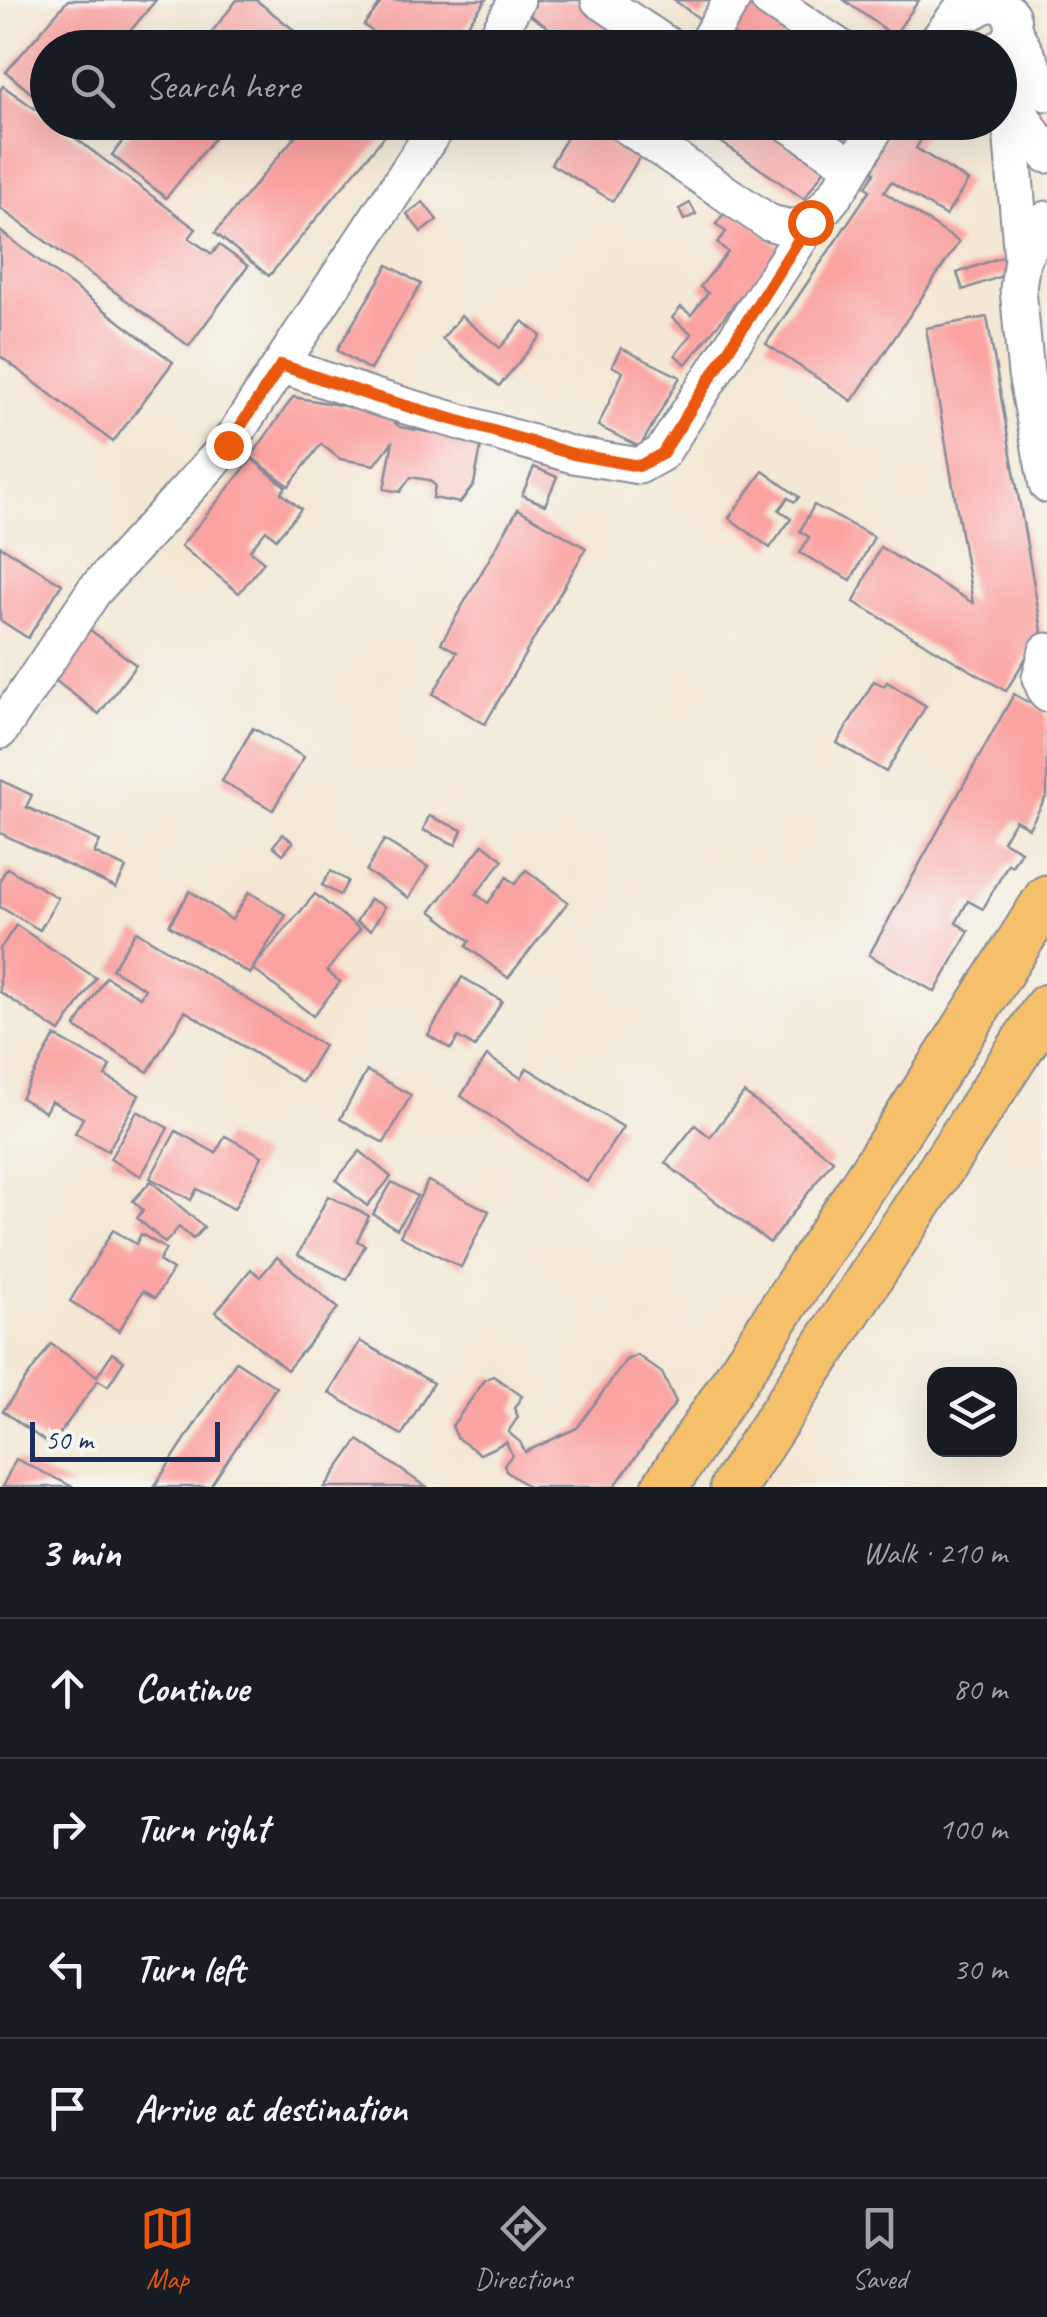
<!DOCTYPE html>
<html lang="en">
<head>
<meta charset="utf-8">
<style>
	:root { --surface:#171b24; --page:#242831; --text:#f1f3f6; --muted:#9ea1a6; --line:#363941; --accent:#ea580c }
	body { margin:0; font-family:Caveat,sans-serif; background:var(--page); color:var(--text) }
	.controls { position:absolute; right:30px; bottom:30px; display:grid; overflow:hidden; border-radius:20px; box-shadow:0 10px 40px #0002 }
	.controls button { width:90px; height:90px; display:grid; place-items:center; padding:0; border:0; border-bottom:2px solid var(--line); background:var(--surface); color:var(--text); font:50px sans-serif }
	.scale { position:absolute; left:30px; bottom:25px; width:190px; box-sizing:border-box; padding-left:10px; border:5px solid #1b2f5e; border-top:0; font-size:28px; line-height:35px; white-space:nowrap; color:#1b2f5e; -webkit-text-stroke:8px #f6f6f2; paint-order:stroke }
	.stop { position:absolute; width:30px; height:30px; margin:-22px; border:8px solid #ea580c; border-radius:50%; background:#fff }
	.stop.end { background:#ea580c; border-color:#fff; box-shadow:0 2px 10px #0008 }
	.list { margin:0; padding:0; list-style:none }
	h2 { display:flex; justify-content:space-between; align-items:center; height:130px; margin:0; padding:0 40px; font-size:42px }
	h2 small { font-size:32px; font-weight:400; color:var(--muted) }
	.list li { display:grid; grid-template-columns:65px 1fr auto; gap:30px; align-items:center; box-sizing:border-box; height:140px; padding:0 40px; border-top:2px solid var(--line) }
	.list b { display:block; font-size:38px; white-space:nowrap }
	.list em { font-size:32px; font-style:normal; color:var(--muted) }
	.icon { flex:none; width:55px; height:55px; fill:none; stroke:currentColor; stroke-width:2; stroke-linecap:round; stroke-linejoin:round }
	.map { position:relative; flex:none; width:1047px; height:1487px; overflow:hidden }
	.search { position:absolute; background:var(--surface); box-shadow:0 10px 40px #0002; left:30px; right:30px; top:30px; height:110px; display:flex; align-items:center; gap:25px; box-sizing:border-box; padding:0 35px; border-radius:55px; color:var(--muted); font-size:38px }
	.sheet { height:690px; background:var(--surface) }
	nav { display:flex; justify-content:space-around; align-items:center; box-sizing:border-box; height:140px; border-top:2px solid var(--line); background:var(--surface); font-size:28px; color:var(--muted) }
	nav a { display:grid; justify-items:center; gap:5px }
	nav .on { color:var(--accent) }
	.map>svg:first-child { display:block }
	.building { fill:#faa3a1 }
	.lines { fill:none; stroke-linecap:round; stroke-linejoin:round }
	.minor-casing { stroke:#878c99; stroke-width:39 }
	.major-casing { stroke:#878c99; stroke-width:49 }
	.minor { stroke:#fff; stroke-width:35 }
	.major { stroke:#f6c06b; stroke-width:45 }
	.route { stroke:#ea580c; stroke-width:12 }
</style>
</head>
<body>
<div class="map">
<svg width="1047" height="1487" viewBox="0 0 1047 1487">
	<rect width="100%" height="100%" fill="#f6f6f2"/>
	<filter id="ink" filterUnits="userSpaceOnUse"><feTurbulence type="fractalNoise" baseFrequency=".01" numOctaves="2"/><feDisplacementMap in="SourceGraphic" scale="20" xChannelSelector="R" yChannelSelector="G"/><feConvolveMatrix kernelMatrix="1 2 1 2 8 2 1 2 1" color-interpolation-filters="sRGB"/></filter>
	<filter id="wash" filterUnits="userSpaceOnUse"><feTurbulence type="fractalNoise" baseFrequency=".0048" numOctaves="4" result="noise"/><feDisplacementMap in="SourceGraphic" scale="40" xChannelSelector="R" yChannelSelector="G"/><feGaussianBlur stdDeviation="2.25" result="paint"/><feColorMatrix in="noise" values="0 0 0 0 0 0 0 0 0 0 0 0 0 0 0 0 0 1.4 0 .05"/><feComposite in="paint" operator="in"/></filter>
	<g filter="url(#wash)">
		<rect width="100%" height="100%" fill="#f3e8d4"/>
		<g id="blocks">
			<g class="building">
				<polygon points="68,0 156,0 116,48 48,48 48,107 6,72"/>
				<polygon points="237,0 256,0 299,34 288,48 199,48"/>
				<polygon points="383,0 486,0 450,48 399,48 386,38 384,41 364,25"/>
				<polygon points="527,0 612,0 682,48 578,48 521,9"/>
				<polygon points="674,0 715,0 700,19"/>
				<polygon points="750,0 787,0 854,48 753,48 728,30"/>
				<polygon points="844,0 919,0 894,36"/>
				<polygon points="3,86 48,118 48,122 54,122 196,229 189,238 212,254 219,245 248,266 189,346 0,208 0,90"/>
				<polygon points="138,122 227,122 166,198 112,155"/>
				<polygon points="307,122 396,122 269,276 215,233"/>
				<polygon points="576,122 610,122 647,145 613,201 551,164"/>
				<polygon points="692,122 800,122 835,155 804,199"/>
				<polygon points="893,122 932,122 916,148 968,181 946,216 891,182 884,192 959,242 852,401 766,344 870,190 866,187 875,172 865,166"/>
				<polygon points="423,202 437,220 421,232 407,214"/>
				<polygon points="690,203 696,214 684,220 679,209"/>
				<polygon points="730,206 781,247 686,364 675,355 692,334 672,318 681,307 691,315 708,293 700,287 728,252 717,243 726,232 716,224"/>
				<polygon points="0,231 173,362 113,442 0,356"/>
				<polygon points="1004,256 1010,273 963,290 957,273"/>
				<polygon points="388,265 421,284 370,370 337,350"/>
				<polygon points="461,316 500,348 523,321 541,336 499,386 442,339"/>
				<polygon points="987,317 1042,631 1006,691 854,602 880,547 973,603 926,328"/>
				<polygon points="621,348 680,377 640,447 598,426 623,372 612,366"/>
				<polygon points="293,397 380,412 400,427 482,442 474,484 460,503 433,498 435,485 428,480 411,477 400,492 384,489 393,441 375,465 340,459 321,444 289,486 251,457"/>
				<polygon points="252,459 286,487 281,493 301,509 276,539 266,530 250,550 264,562 239,593 181,546"/>
				<polygon points="534,467 557,477 545,505 522,495"/>
				<polygon points="763,471 799,497 795,502 788,498 779,510 791,519 770,548 729,518"/>
				<polygon points="814,505 874,537 851,580 800,553 809,537 800,531"/>
				<polygon points="518,509 586,548 485,724 433,694 457,652 441,643"/>
				<polygon points="0,546 62,584 28,638 0,620"/>
				<polygon points="89,629 136,665 99,714 52,678"/>
				<polygon points="874,681 884,686 887,682 926,706 886,772 837,743"/>
				<polygon points="1014,694 1047,713 1047,795 1029,828 1015,820 1003,841 1021,851 1012,866 1008,864 983,909 968,901 956,923 969,931 935,992 869,955"/>
				<polygon points="253,728 304,757 273,810 222,781"/>
				<polygon points="0,780 32,795 26,807 100,841 94,853 126,868 116,888 0,833"/>
				<polygon points="429,816 462,830 456,845 423,830"/>
				<polygon points="283,834 293,842 283,854 273,846"/>
				<polygon points="384,840 428,867 409,898 366,871"/>
				<polygon points="483,844 503,860 476,894 488,903 507,877 515,884 526,870 568,902 508,978 466,946 470,941 431,911"/>
				<polygon points="7,868 58,898 40,930 0,907 0,880"/>
				<polygon points="331,871 348,881 340,895 322,885"/>
				<polygon points="190,891 232,920 249,892 286,915 253,968 315,894 360,929 327,971 340,982 313,1016 253,969 250,974 169,925"/>
				<polygon points="370,899 385,907 371,930 356,922"/>
				<polygon points="16,925 96,978 60,1032 0,992 0,949"/>
				<polygon points="136,931 324,1046 302,1082 185,1011 148,1072 75,1027 106,977 140,997 145,989 112,969"/>
				<polygon points="462,977 502,1001 475,1047 458,1037 451,1049 428,1035"/>
				<polygon points="55,1036 110,1066 105,1076 139,1095 108,1151 75,1133 83,1118 51,1101 45,1112 21,1098"/>
				<polygon points="487,1056 521,1078 527,1068 623,1127 587,1182 461,1096"/>
				<polygon points="367,1071 411,1095 384,1143 340,1119"/>
				<polygon points="744,1093 833,1160 770,1243 665,1163 695,1125 710,1137"/>
				<polygon points="137,1111 168,1128 141,1176 110,1159"/>
				<polygon points="176,1131 216,1153 225,1136 262,1156 234,1209 197,1189 191,1200 150,1178"/>
				<polygon points="360,1151 391,1177 367,1206 336,1180"/>
				<polygon points="151,1181 204,1227 193,1239 179,1227 165,1243 137,1218 143,1210 133,1201"/>
				<polygon points="428,1181 489,1211 461,1267 400,1236"/>
				<polygon points="392,1182 417,1196 397,1229 373,1214"/>
				<polygon points="328,1196 369,1216 357,1241 365,1245 347,1280 298,1255"/>
				<polygon points="113,1230 136,1244 141,1234 166,1249 159,1261 173,1270 155,1298 143,1291 119,1331 70,1301"/>
				<polygon points="277,1257 338,1308 287,1370 216,1312 251,1269 260,1277"/>
				<polygon points="360,1341 433,1383 402,1435 329,1393"/>
				<polygon points="51,1344 97,1376 112,1353 124,1361 108,1386 98,1380 51,1446 3,1411"/>
				<polygon points="637,1355 662,1373 676,1402 614,1487 529,1487 507,1472 504,1465 512,1455 506,1442 480,1454 457,1438 452,1426 485,1380 493,1376 522,1396 514,1408 518,1417 508,1432 520,1442 525,1452 577,1428 626,1360"/>
				<polygon points="236,1361 276,1387 210,1487 154,1487"/>
				<polygon points="358,1440 426,1487 325,1487"/>
				<polygon points="16,1459 73,1487 2,1487"/>
			</g>
		</g>
	</g>
	<g filter="url(#ink)">
		<use href="#blocks" fill-opacity="0" stroke="#878c99" stroke-width="2.5"/>
		<g class="lines">
			<defs>
				<g id="minor">
					<polyline points="599,0 672,48"/>
					<polyline points="769,0 841,48"/>
					<path d="M974,11C988,1 1000,1 1011,15C1016,29 1013,41 1000,48"/>
					<polyline points="1014,31 1047,93"/>
					<polyline points="490,48 517,0"/>
					<polyline points="703,48 732,0"/>
					<polyline points="932,48 959,12"/>
					<polyline points="1000,64 1008,94 1047,155"/>
					<polyline points="1008,94 1022,259"/>
					<path d="M621,122L768,222C775,224 784,227 791,227C826,228 862,150 879,122"/>
					<polyline points="786,122 852,166"/>
					<polyline points="1047,219 1022,259 1018,289 1026,374 1047,485"/>
					<polyline points="281,365 375,397 573,455 639,466 662,453 810,223"/>
					<polyline points="1047,651 1040,678 1047,694"/>
					<polyline points="0,731 94,591 228,445 440,122"/>
				</g>
				<g id="major">
					<polyline points="665,1487 943,1063 1047,898"/>
					<polyline points="733,1487 1047,1007"/>
				</g>
			</defs>
			<use href="#minor" class="minor-casing"/>
			<use href="#major" class="major-casing"/>
			<use href="#minor" class="minor"/>
			<use href="#major" class="major"/>
		</g>
	</g>
	<g class="lines" filter="url(#ink)">
		<polyline class="route" points="228,445 281,365 375,397 573,454 639,466 662,454 810,222"/>
	</g>
</svg>
<div class="controls">
<button><svg class="icon" aria-label="layers" viewBox="0 0 24 24"><path d="M12 4l9 5-9 5-9-5zM3 14l9 5 9-5"/></svg></button>
</div>
<div class="scale">50 m</div>
<div class="stop" style="left:810px;top:222px"></div>
<div class="stop end" style="left:228px;top:445px"></div>
<div class="search"><svg class="icon" aria-label="search" viewBox="0 0 24 24"><circle cx="10" cy="10" r="6"/><path d="M15 15l6 6"/></svg>Search here</div>
</div>
<section class="sheet">
<h2>3 min<small>Walk · 210 m</small></h2>
<ul class="list">
<li><svg class="icon" aria-label="ahead" viewBox="0 0 24 24"><path d="M12 20V5M6 11l6-6 6 6"/></svg><div><b>Continue</b></div><em>80 m</em></li>
<li><svg class="icon" aria-label="right" viewBox="0 0 24 24"><path d="M7 20v-9h11M14 6l5 5-5 5"/></svg><div><b>Turn right</b></div><em>100 m</em></li>
<li><svg class="icon" aria-label="left" viewBox="0 0 24 24"><path d="M17 20v-9H6M10 6l-5 5 5 5"/></svg><div><b>Turn left</b></div><em>30 m</em></li>
<li><svg class="icon" aria-label="arrive" viewBox="0 0 24 24"><path d="M6 21V4h12l-3 4 3 4H6"/></svg><div><b>Arrive at destination</b></div></li>
</ul>
</section>
<nav>
<a class="on"><svg class="icon" aria-label="map" viewBox="0 0 24 24"><path d="M3 6l6-2 6 2 6-2v14l-6 2-6-2-6 2zM9 4v14M15 6v14"/></svg>Map</a>
<a><svg class="icon" aria-label="directions" viewBox="0 0 24 24"><path d="M12 3l9 9-9 9-9-9zM9 14v-3h6M13 9l2 2-2 2"/></svg>Directions</a>
<a><svg class="icon" aria-label="saved" viewBox="0 0 24 24"><path d="M7 4h10v16l-5-4-5 4z"/></svg>Saved</a>
</nav>
</body>
</html>
